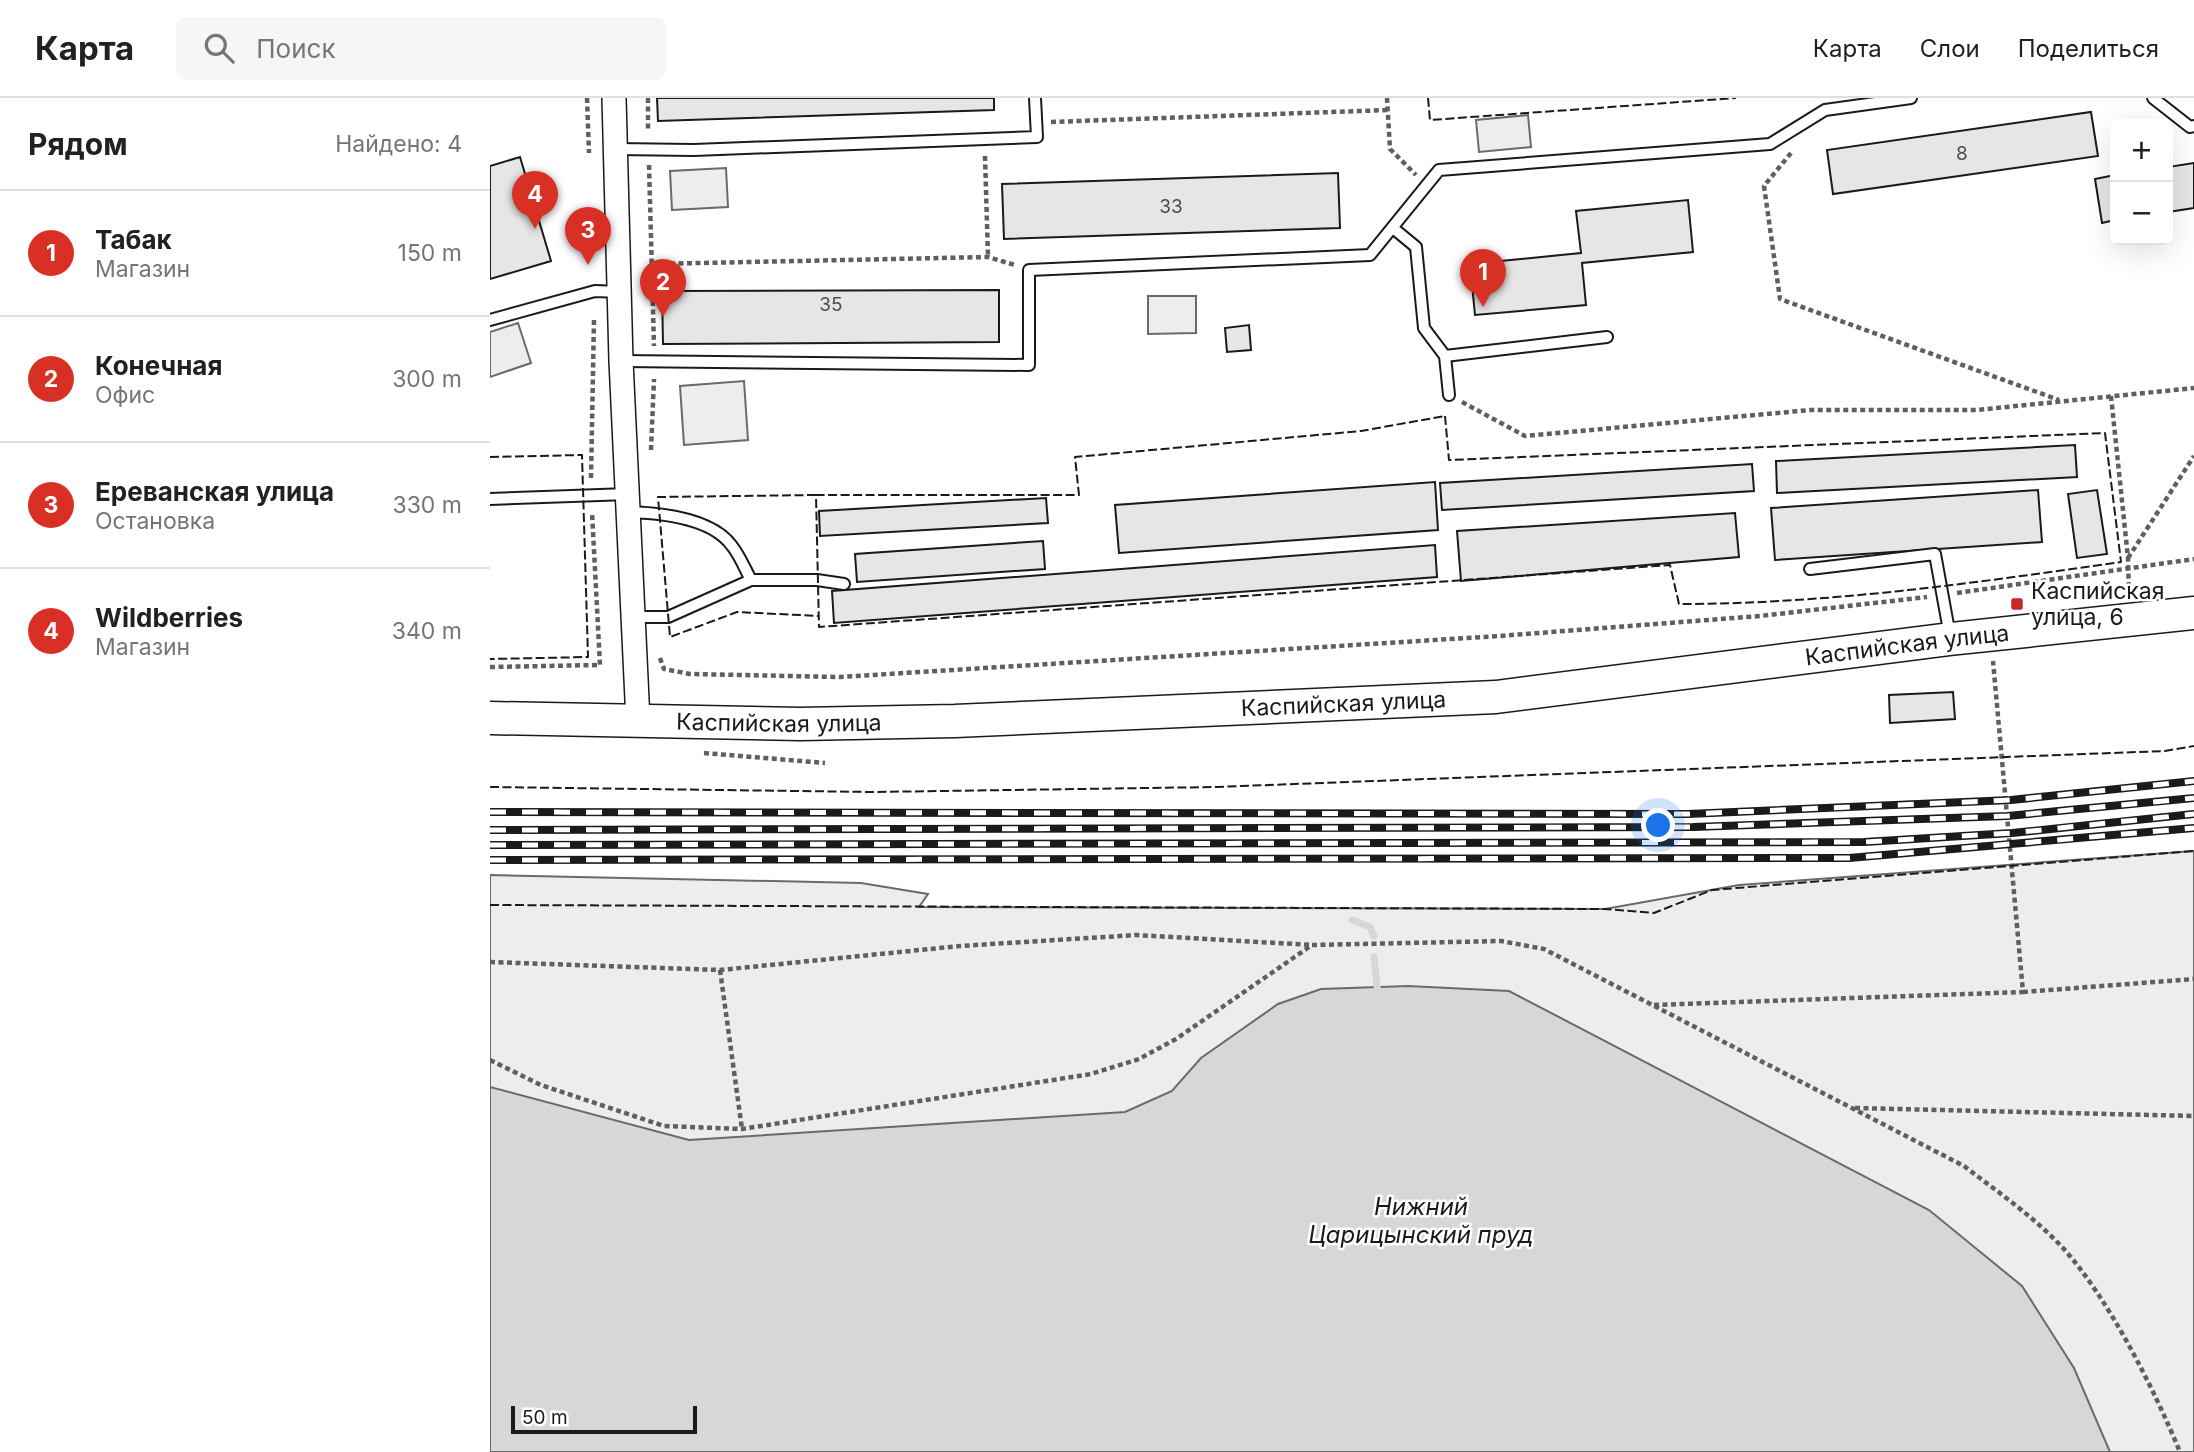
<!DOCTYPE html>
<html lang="ru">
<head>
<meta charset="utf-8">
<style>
	:root { --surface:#fff; --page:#f6f6f6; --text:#202124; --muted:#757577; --line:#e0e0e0; --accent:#d93025 }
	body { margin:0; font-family:Inter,sans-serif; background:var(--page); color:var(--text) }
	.controls { position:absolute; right:21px; top:21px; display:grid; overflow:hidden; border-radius:10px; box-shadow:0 7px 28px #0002 }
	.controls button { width:63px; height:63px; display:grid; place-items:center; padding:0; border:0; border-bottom:2px solid var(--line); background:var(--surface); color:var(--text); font:35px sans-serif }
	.scale { position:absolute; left:21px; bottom:18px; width:186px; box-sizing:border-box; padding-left:7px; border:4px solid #1a1a1a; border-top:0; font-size:19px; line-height:24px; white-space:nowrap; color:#1a1a1a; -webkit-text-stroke:5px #fff; paint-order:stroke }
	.you { position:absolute; left:1169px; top:728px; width:24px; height:24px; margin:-18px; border:5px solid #fff; border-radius:50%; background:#1a73e8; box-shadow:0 0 0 10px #1a73e833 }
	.badge { display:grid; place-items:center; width:46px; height:46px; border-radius:50%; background:var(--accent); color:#fff; font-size:23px; font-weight:700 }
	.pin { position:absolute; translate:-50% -58px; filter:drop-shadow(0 2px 4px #0008) }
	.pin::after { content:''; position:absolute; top:37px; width:24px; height:21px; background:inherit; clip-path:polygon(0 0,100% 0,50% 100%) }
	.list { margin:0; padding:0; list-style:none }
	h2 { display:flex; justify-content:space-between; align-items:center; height:91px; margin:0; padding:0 28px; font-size:30px }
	h2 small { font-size:23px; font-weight:400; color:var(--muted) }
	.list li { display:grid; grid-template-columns:46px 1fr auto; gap:21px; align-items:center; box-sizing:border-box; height:126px; padding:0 28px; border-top:2px solid var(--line) }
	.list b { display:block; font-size:26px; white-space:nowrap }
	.list p { margin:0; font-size:23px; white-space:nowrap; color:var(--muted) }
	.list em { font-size:23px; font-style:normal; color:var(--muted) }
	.icon { flex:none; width:38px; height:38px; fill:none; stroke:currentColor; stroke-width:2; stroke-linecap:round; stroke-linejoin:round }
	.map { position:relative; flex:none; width:1704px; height:1354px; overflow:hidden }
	header { display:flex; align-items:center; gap:42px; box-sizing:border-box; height:98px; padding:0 35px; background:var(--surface); border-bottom:2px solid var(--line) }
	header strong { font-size:33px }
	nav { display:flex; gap:38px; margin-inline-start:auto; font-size:24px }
	.search { width:490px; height:63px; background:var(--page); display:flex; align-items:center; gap:18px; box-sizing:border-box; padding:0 24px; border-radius:10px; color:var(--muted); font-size:26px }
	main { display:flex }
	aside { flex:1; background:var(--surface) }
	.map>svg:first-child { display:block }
	.built { fill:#ededed; stroke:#6a6a6a; stroke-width:2 }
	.water { fill:#d7d7d7; stroke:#6a6a6a; stroke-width:2 }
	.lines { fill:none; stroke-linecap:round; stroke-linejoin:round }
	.stream { stroke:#d7d7d7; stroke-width:7 }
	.building { fill:#e6e6e6; stroke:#1a1a1a; stroke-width:2 }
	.lane-casing { stroke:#1a1a1a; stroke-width:14 }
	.street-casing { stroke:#1a1a1a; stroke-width:26 }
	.secondary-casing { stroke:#1a1a1a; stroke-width:35 }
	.path { stroke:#5f5f5f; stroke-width:4.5; stroke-dasharray:5 3.5; stroke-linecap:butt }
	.lane { stroke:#fff; stroke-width:10 }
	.street { stroke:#fff; stroke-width:23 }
	.secondary { stroke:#fff; stroke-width:32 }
	.rail-casing { stroke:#1a1a1a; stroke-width:8 }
	.rail { stroke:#fff; stroke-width:5; stroke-dasharray:16; stroke-linecap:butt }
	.fence { stroke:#1a1a1a; stroke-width:2; stroke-dasharray:9 3.5; stroke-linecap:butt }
	.poi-dot { fill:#c62828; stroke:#fff; stroke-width:2.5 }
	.labels { text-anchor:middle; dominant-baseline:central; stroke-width:5; stroke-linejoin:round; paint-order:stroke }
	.number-label { font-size:19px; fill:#4d4d4d }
	.poi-label { font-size:23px; fill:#1a1a1a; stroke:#fff; text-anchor:start }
	.street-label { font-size:23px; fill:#1a1a1a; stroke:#fff }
	.water-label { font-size:24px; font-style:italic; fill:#1a1a1a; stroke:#fff }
</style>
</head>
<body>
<header>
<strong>Карта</strong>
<div class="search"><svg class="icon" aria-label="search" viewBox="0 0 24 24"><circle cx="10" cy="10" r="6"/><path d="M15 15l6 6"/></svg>Поиск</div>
<nav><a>Карта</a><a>Слои</a><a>Поделиться</a></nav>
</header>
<main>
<aside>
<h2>Рядом<small>Найдено: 4</small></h2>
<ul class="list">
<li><span class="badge">1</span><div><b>Табак</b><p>Магазин</p></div><em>150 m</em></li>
<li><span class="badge">2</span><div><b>Конечная</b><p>Офис</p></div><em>300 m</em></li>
<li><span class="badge">3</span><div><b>Ереванская улица</b><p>Остановка</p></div><em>330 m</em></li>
<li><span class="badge">4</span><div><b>Wildberries</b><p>Магазин</p></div><em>340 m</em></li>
</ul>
</aside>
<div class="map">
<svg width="1704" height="1354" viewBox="0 0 1704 1354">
	<rect width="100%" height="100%" fill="#fff"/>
	<g class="built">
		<polygon points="1038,17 1041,49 989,54 986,22"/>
		<polygon points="236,70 238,109 182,112 180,73"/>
		<polygon points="658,198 706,198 706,235 658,236"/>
		<polygon points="28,225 41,265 0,279 0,234"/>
		<polygon points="254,283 258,342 194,347 190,288"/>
		<polygon points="1704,753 1704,1354 0,1354 0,777 371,785 438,796 429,809 1115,811 1249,787"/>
	</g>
	<polygon class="water" points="918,888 1019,893 1439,1112 1532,1188 1584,1270 1620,1354 0,1354 0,989 199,1042 635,1014 682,993 711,960 788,906 831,891"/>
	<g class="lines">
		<g class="stream">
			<polyline points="862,822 880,829 884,838"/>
			<polyline points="884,859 888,896"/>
		</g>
	</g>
	<g class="building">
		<polygon points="167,0 504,0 504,12 168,23"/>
		<polygon points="1601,14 1608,58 1343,96 1337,52"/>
		<polygon points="30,59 61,163 0,181 0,68"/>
		<polygon points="1704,65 1704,110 1678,114 1678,69"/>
		<polygon points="848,75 850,130 514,141 512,86"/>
		<polygon points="1625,77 1625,122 1612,125 1605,81"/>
		<polygon points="1198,102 1203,154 1092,165 1096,207 985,217 980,166 1091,155 1086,113"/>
		<polygon points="509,192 509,244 173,246 172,193"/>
		<polygon points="759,227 761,252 737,254 735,230"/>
		<polygon points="1585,347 1587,379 1287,395 1286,363"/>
		<polygon points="1262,366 1264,393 952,412 950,385"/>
		<polygon points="945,384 948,432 629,455 625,407"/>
		<polygon points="1548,392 1552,444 1285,462 1281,410"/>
		<polygon points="1607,392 1617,456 1587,460 1578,396"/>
		<polygon points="556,400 558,425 330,438 329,413"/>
		<polygon points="1245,415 1249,459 971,483 967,433"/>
		<polygon points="553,443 555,471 367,484 365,456"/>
		<polygon points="945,447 947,479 344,525 342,493"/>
		<polygon points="1463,594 1465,621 1400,625 1399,597"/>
	</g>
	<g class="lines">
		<defs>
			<g id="lane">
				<polyline points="1663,0 1700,29 1704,28"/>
				<polyline points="125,51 204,52 547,39 545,0"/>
				<polyline points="903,130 926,149 934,230 955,258 959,297"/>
				<polyline points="0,222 105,193 130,194"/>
				<polyline points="955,258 1117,239"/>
				<polyline points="131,263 539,267 539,172 880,157 949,72 1280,46 1335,12 1421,0"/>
				<polyline points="0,401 138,396"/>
				<path d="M139,414C171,415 222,420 242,448C250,458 255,471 261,482L178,519H146"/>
				<polyline points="1320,471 1445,456 1460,538"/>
				<polyline points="261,482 327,482 354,486"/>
			</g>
			<polyline id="street" points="124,0 131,263 148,623"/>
			<g id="secondary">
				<path id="s1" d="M0,620L310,626L465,623L1006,599L1460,541L1704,515"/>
			</g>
		</defs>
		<use href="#lane" class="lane-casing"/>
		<use href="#street" class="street-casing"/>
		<use href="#secondary" class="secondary-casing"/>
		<g class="path">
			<polyline points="97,0 99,55"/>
			<polyline points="158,0 158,34"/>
			<polyline points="897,0 900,51 926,77"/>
			<polyline points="561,24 898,12"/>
			<polyline points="1301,55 1274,88 1290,201 1569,302"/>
			<polyline points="495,58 498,159"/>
			<polyline points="159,67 164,248"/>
			<polyline points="163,166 498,159 525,167"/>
			<polyline points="1621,298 1638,460 1639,496"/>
			<polyline points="972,304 1035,338 1320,312 1487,312 1704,290"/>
			<polyline points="161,352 164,281"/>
			<polyline points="101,380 104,221"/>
			<polyline points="1638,460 1704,358"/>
			<polyline points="1467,495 1704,461"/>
			<polyline points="170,560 174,571 200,576 350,579 1009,538 1270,518 1437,499"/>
			<polyline points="0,569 110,567 102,414"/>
			<polyline points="214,655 335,665"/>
			<polyline points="0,864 230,872 470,848 646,837 822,847"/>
			<polyline points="230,872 252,1031"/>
			<polyline points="1533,894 1704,881"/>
			<polyline points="1164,907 1533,894 1503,563"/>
			<path d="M0,962L51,987L174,1028L252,1031L601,976L649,961L686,941L822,847L1011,843L1054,851L1474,1068C1508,1094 1544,1119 1573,1150C1619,1201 1664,1291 1690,1354"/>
			<polyline points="1365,1010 1704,1018"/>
		</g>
		<use href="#lane" class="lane"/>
		<use href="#street" class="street"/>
		<use href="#secondary" class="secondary"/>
		<defs>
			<g id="rail">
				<polyline points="0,714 1198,716 1521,702 1704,683"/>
				<polyline points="0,732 1203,729 1517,718 1704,700"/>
				<polyline points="0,747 1374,744 1522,735 1704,716"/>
				<polyline points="0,762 1359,760 1704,730"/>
			</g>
		</defs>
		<use href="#rail" class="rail-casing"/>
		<use href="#rail" class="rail"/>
		<g class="fence">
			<polyline points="938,0 940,22 1246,0"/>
			<path d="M955,318L959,362L1615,335L1631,464C1484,485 1338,506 1189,506L1180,467L329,529L326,397H589L585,359L871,333Z"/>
			<polyline points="0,359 92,357 98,559 0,561"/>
			<polyline points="326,397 168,399 180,539 247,514 329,518"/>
			<polyline points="0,689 383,694 726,689 1675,653 1704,648"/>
			<polyline points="0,807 1115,811 1164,815 1222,792 1704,753"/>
		</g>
	</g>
	<rect class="poi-dot" x="1520" y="499" width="14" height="14" rx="3.5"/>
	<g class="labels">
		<g class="number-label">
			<text x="1472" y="55">8</text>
			<text x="681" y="108">33</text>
			<text x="341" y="206">35</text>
		</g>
		<g class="poi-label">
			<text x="1541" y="493">Каспийская<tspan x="1541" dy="26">улица, 6</tspan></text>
		</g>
		<g class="street-label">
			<text stroke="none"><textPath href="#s1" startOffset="1421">Каспийская улица</textPath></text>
			<text stroke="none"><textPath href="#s1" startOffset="854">Каспийская улица</textPath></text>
			<text stroke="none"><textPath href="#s1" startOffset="289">Каспийская улица</textPath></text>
		</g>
		<g class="water-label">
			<text x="931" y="1108">Нижний<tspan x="931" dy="28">Царицынский пруд</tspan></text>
		</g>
	</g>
</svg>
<div class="controls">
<button>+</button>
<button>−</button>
</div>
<div class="scale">50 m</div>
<div class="you"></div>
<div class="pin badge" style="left:993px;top:209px">1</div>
<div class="pin badge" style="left:173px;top:219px">2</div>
<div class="pin badge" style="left:98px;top:167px">3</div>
<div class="pin badge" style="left:45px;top:131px">4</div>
</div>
</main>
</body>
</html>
